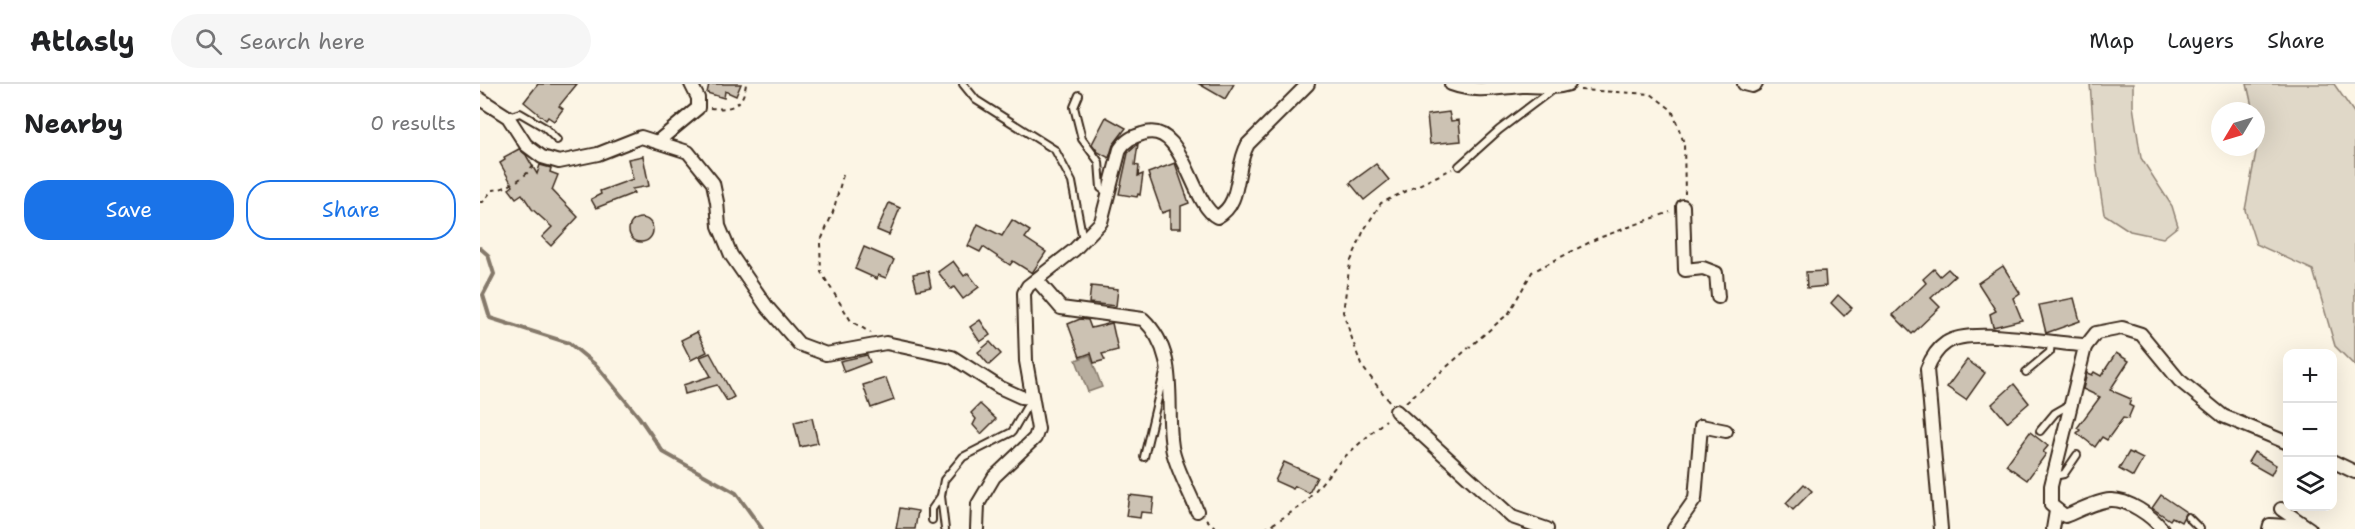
<!DOCTYPE html>
<html lang="en">
<head>
<meta charset="utf-8">
<style>
	:root { --surface:#fff; --page:#f6f6f6; --text:#202124; --muted:#757577; --line:#e0e0e0; --accent:#1a73e8 }
	body { margin:0; font-family:"Shantell Sans",sans-serif; background:var(--page); color:var(--text) }
	.controls { position:absolute; right:18px; bottom:18px; display:grid; overflow:hidden; border-radius:12px; box-shadow:0 6px 24px #0002 }
	.controls button { width:54px; height:54px; display:grid; place-items:center; padding:0; border:0; border-bottom:2px solid var(--line); background:var(--surface); color:var(--text); font:30px sans-serif }
	.compass { position:absolute; left:1731px; top:18px; width:54px; height:54px; border-radius:50%; background:var(--surface); box-shadow:0 6px 24px #0002; rotate:232deg }
	.list { margin:0; padding:0; list-style:none }
	h2 { display:flex; justify-content:space-between; align-items:center; height:78px; margin:0; padding:0 24px; font-size:26px }
	h2 small { font-size:20px; font-weight:400; color:var(--muted) }
	.actions { display:flex; gap:12px; padding:18px 24px }
	.actions a { flex:1; padding:14px 0; border:2px solid var(--accent); border-radius:24px; text-align:center; font-size:21px; color:var(--accent) }
	.actions .main { background:var(--accent); color:#fff }
	.icon { flex:none; width:33px; height:33px; fill:none; stroke:currentColor; stroke-width:2; stroke-linecap:round; stroke-linejoin:round }
	.map { position:relative; flex:none; width:1875px; height:445px; overflow:hidden }
	header { display:flex; align-items:center; gap:36px; box-sizing:border-box; height:84px; padding:0 30px; background:var(--surface); border-bottom:2px solid var(--line) }
	header strong { font-size:28px }
	nav { display:flex; gap:33px; margin-inline-start:auto; font-size:21px }
	.search { width:420px; height:54px; background:var(--page); display:flex; align-items:center; gap:15px; box-sizing:border-box; padding:0 21px; border-radius:33px; color:var(--muted); font-size:22px }
	main { display:flex }
	aside { flex:1; background:var(--surface) }
	.map>svg:first-child { display:block }
	.green { fill:#e0d8c8; stroke:#8e8173; stroke-width:1.5 }
	.water { fill:#b7ad9e; stroke:#85796b; stroke-width:1.5 }
	.lines { fill:none; stroke-linecap:round; stroke-linejoin:round }
	.stream { stroke:#85796b; stroke-width:4 }
	.building { fill:#ccc2b3; stroke:#3b2a1e; stroke-width:1.5 }
	.lane-casing { stroke:#3b2a1e; stroke-width:10 }
	.street-casing { stroke:#3b2a1e; stroke-width:16 }
	.path { stroke:#3b2a1e; stroke-width:2; stroke-dasharray:4.5 4.5; stroke-linecap:butt }
	.lane { stroke:#fcf5e5; stroke-width:6 }
	.street { stroke:#fcf5e5; stroke-width:12 }
</style>
</head>
<body>
<header>
<strong>Atlasly</strong>
<div class="search"><svg class="icon" aria-label="search" viewBox="0 0 24 24"><circle cx="10" cy="10" r="6"/><path d="M15 15l6 6"/></svg>Search here</div>
<nav><a>Map</a><a>Layers</a><a>Share</a></nav>
</header>
<main>
<aside>
<h2>Nearby<small>0 results</small></h2>
<ul class="list">
</ul>
<div class="actions"><a class="main">Save</a><a>Share</a></div>
</aside>
<div class="map">
<svg width="1875" height="445" viewBox="0 0 1875 445">
	<rect width="100%" height="100%" fill="#fcf5e5"/>
	<filter id="ink" filterUnits="userSpaceOnUse"><feTurbulence type="fractalNoise" baseFrequency=".0167" numOctaves="2"/><feDisplacementMap in="SourceGraphic" scale="12" xChannelSelector="R" yChannelSelector="G"/><feConvolveMatrix kernelMatrix="1 2 1 2 8 2 1 2 1" color-interpolation-filters="sRGB"/></filter>
	<g filter="url(#ink)">
		<g class="green">
			<polygon points="1610,0 1653,0 1653,22 1661,74 1692,122 1698,142 1683,154 1650,147 1624,130 1617,86"/>
			<polygon points="1767,0 1854,0 1875,30 1875,282 1855,262 1833,186 1776,160 1765,126 1779,52 1776,27 1773,27"/>
		</g>
		<polygon class="water" points="610,271 622,303 608,308 596,276"/>
		<g class="lines">
			<polyline class="stream" points="0,164 8,171 14,190 3,211 10,234 89,259 117,282 159,333 183,368 256,409 282,445"/>
		</g>
		<g class="building">
			<polygon points="58,0 97,0 79,22 83,25 74,37 68,33 66,36 44,18"/>
			<polygon points="229,0 261,0 256,12 245,7 244,14 227,9"/>
			<polygon points="719,0 754,0 745,15"/>
			<polygon points="969,28 971,37 979,36 981,57 950,60 947,31"/>
			<polygon points="626,33 646,44 633,61 629,74 618,68 612,60"/>
			<polygon points="658,60 655,81 659,82 658,92 663,90 660,111 658,110 657,113 639,110 648,69"/>
			<polygon points="39,65 46,71 57,90 60,81 71,84 70,88 78,91 72,106 98,133 71,162 62,153 72,143 52,125 42,110 36,114 29,105 33,102 20,79 25,76 24,73"/>
			<polygon points="163,72 169,102 152,105 154,109 116,124 111,115 121,110 120,107 153,95 148,75"/>
			<polygon points="695,79 709,119 701,122 701,144 690,144 690,126 682,129 668,89"/>
			<polygon points="896,80 909,96 884,116 870,99"/>
			<polygon points="409,119 420,124 409,151 397,146"/>
			<circle cx="161" cy="146" r="12"/>
			<polygon points="532,136 550,147 545,154 566,168 552,189 533,177 530,181 503,163 500,168 488,162 498,140 522,152"/>
			<polygon points="384,163 414,176 406,194 398,191 397,195 375,185"/>
			<polygon points="473,177 484,192 488,189 499,203 483,215 474,203 471,205 458,188"/>
			<polygon points="1523,182 1540,209 1533,214 1542,236 1513,243 1510,230 1516,227 1498,199"/>
			<polygon points="1454,185 1460,192 1468,185 1475,192 1451,214 1460,223 1432,250 1413,231 1446,199 1443,195"/>
			<polygon points="448,187 451,203 437,206 433,190"/>
			<polygon points="1345,187 1346,202 1327,204 1326,188"/>
			<polygon points="611,202 638,205 636,222 609,219"/>
			<polygon points="1358,211 1372,224 1364,232 1351,219"/>
			<polygon points="1594,214 1600,237 1566,249 1559,221"/>
			<polygon points="600,235 608,236 611,244 632,239 638,266 622,270 625,276 614,279 611,269 600,273 588,240"/>
			<polygon points="500,236 510,251 500,258 490,243"/>
			<polygon points="217,248 227,268 211,276 201,256"/>
			<polygon points="510,258 521,270 509,281 498,268"/>
			<polygon points="230,269 254,313 247,317 237,301 205,310 203,301 231,292 220,273"/>
			<polygon points="1636,269 1649,277 1630,306 1651,315 1649,321 1653,323 1648,335 1643,334 1627,356 1622,353 1615,363 1597,349 1600,346 1597,344 1620,313 1603,305 1607,289 1612,291 1614,288 1621,292"/>
			<polygon points="387,271 390,278 364,288 360,277"/>
			<polygon points="1487,276 1505,289 1486,316 1467,303"/>
			<polygon points="406,294 414,316 391,324 383,301"/>
			<polygon points="1534,300 1549,319 1527,338 1512,320"/>
			<polygon points="500,320 516,335 501,350 493,341 496,335 491,329"/>
			<polygon points="332,334 338,359 320,363 314,338"/>
			<polygon points="1550,348 1568,362 1563,368 1566,370 1547,396 1526,381"/>
			<polygon points="1649,368 1663,375 1653,393 1639,385"/>
			<polygon points="1774,368 1796,381 1791,391 1768,378"/>
			<polygon points="804,378 837,393 829,409 815,402 813,405 795,397"/>
			<polygon points="1324,400 1332,407 1313,426 1306,419"/>
			<polygon points="649,411 674,414 672,429 661,428 660,434 646,432"/>
			<polygon points="1681,411 1706,428 1701,438 1692,433 1690,436 1672,424"/>
			<polygon points="420,424 438,427 435,445 416,445"/>
		</g>
		<g class="lines">
			<defs>
				<g id="lane">
					<polyline points="483,0 496,16 575,66 592,98 603,156"/>
					<polyline points="599,11 594,23 602,55 619,78 621,104 629,110"/>
					<polyline points="28,33 40,29 64,43 77,56"/>
					<polyline points="979,82 1019,46 1073,5"/>
					<polyline points="1546,288 1570,268 1571,258"/>
					<polyline points="1560,347 1575,329 1589,321"/>
					<polyline points="664,373 684,289"/>
					<polyline points="1574,392 1584,390 1597,371"/>
					<polyline points="1708,433 1720,445"/>
					<polyline points="452,436 452,425 461,412"/>
					<polyline points="465,445 461,412 464,396 483,373 532,348 550,317"/>
				</g>
				<g id="street">
					<path d="M971,0C995,9 1017,4 1042,2C1061,1 1069,6 1089,0"/>
					<polyline points="1264,0 1272,2 1276,0"/>
					<polyline points="0,15 28,33 46,61 62,73 79,78 118,70 161,53 208,68 233,99 237,118 239,142 251,171 287,223 319,260 346,270 406,259 472,273 519,303 541,313 552,314"/>
					<polyline points="177,58 218,24 218,14 211,0"/>
					<polyline points="1203,122 1205,186 1223,184 1236,189 1238,213"/>
					<path d="M557,196L581,224L663,235C700,270 685,318 692,363C695,383 710,408 717,427"/>
					<polyline points="1605,263 1616,249 1642,244 1661,250 1699,296 1743,332 1808,359"/>
					<polyline points="916,327 1032,433 1067,445"/>
					<polyline points="1852,377 1875,388"/>
					<polyline points="1801,425 1830,445"/>
					<path d="M497,445L498,420L514,393L555,354L558,345L546,277L544,209L548,202L594,166L621,138L640,65C646,56 652,53 662,50C704,35 710,119 737,133C763,120 754,84 768,60L828,0"/>
					<polyline points="1194,445 1215,415 1221,342 1246,347"/>
					<path d="M1461,445L1447,285C1451,275 1457,265 1466,259C1490,242 1571,260 1603,261L1605,263L1571,402V421L1585,432C1598,427 1616,417 1630,416C1648,415 1672,432 1682,445"/>
					<polyline points="1573,445 1576,427"/>
					<polyline points="1789,445 1790,441 1806,442 1812,445"/>
				</g>
			</defs>
			<use href="#lane" class="lane-casing"/>
			<use href="#street" class="street-casing"/>
			<g class="path">
				<polyline points="1100,6 1171,10 1192,26 1204,59 1205,110"/>
				<path d="M230,24C252,26 263,22 266,0"/>
				<polyline points="363,91 353,128 340,159 341,188 371,237 391,249"/>
				<path d="M0,118H3L12,106C26,106 46,93 54,81"/>
				<polyline points="909,317 881,281 863,228 870,179 884,146 901,119 972,85"/>
				<polyline points="926,318 1029,229 1052,188 1116,155 1190,128"/>
				<polyline points="726,435 737,445"/>
				<polyline points="785,445 823,421 861,376 906,336"/>
			</g>
			<use href="#lane" class="lane"/>
			<use href="#street" class="street"/>
		</g>
	</g>
</svg>
<div class="controls">
<button>+</button>
<button>−</button>
<button><svg class="icon" aria-label="layers" viewBox="0 0 24 24"><path d="M12 4l9 5-9 5-9-5zM3 14l9 5 9-5"/></svg></button>
</div>
<svg class="compass" viewBox="-18 -18 36 36"><path d="M0-13l5 13h-10z" fill="#e53935"/><path d="M0 13l5-13h-10z" fill="#757577"/></svg>
</div>
</main>
</body>
</html>
